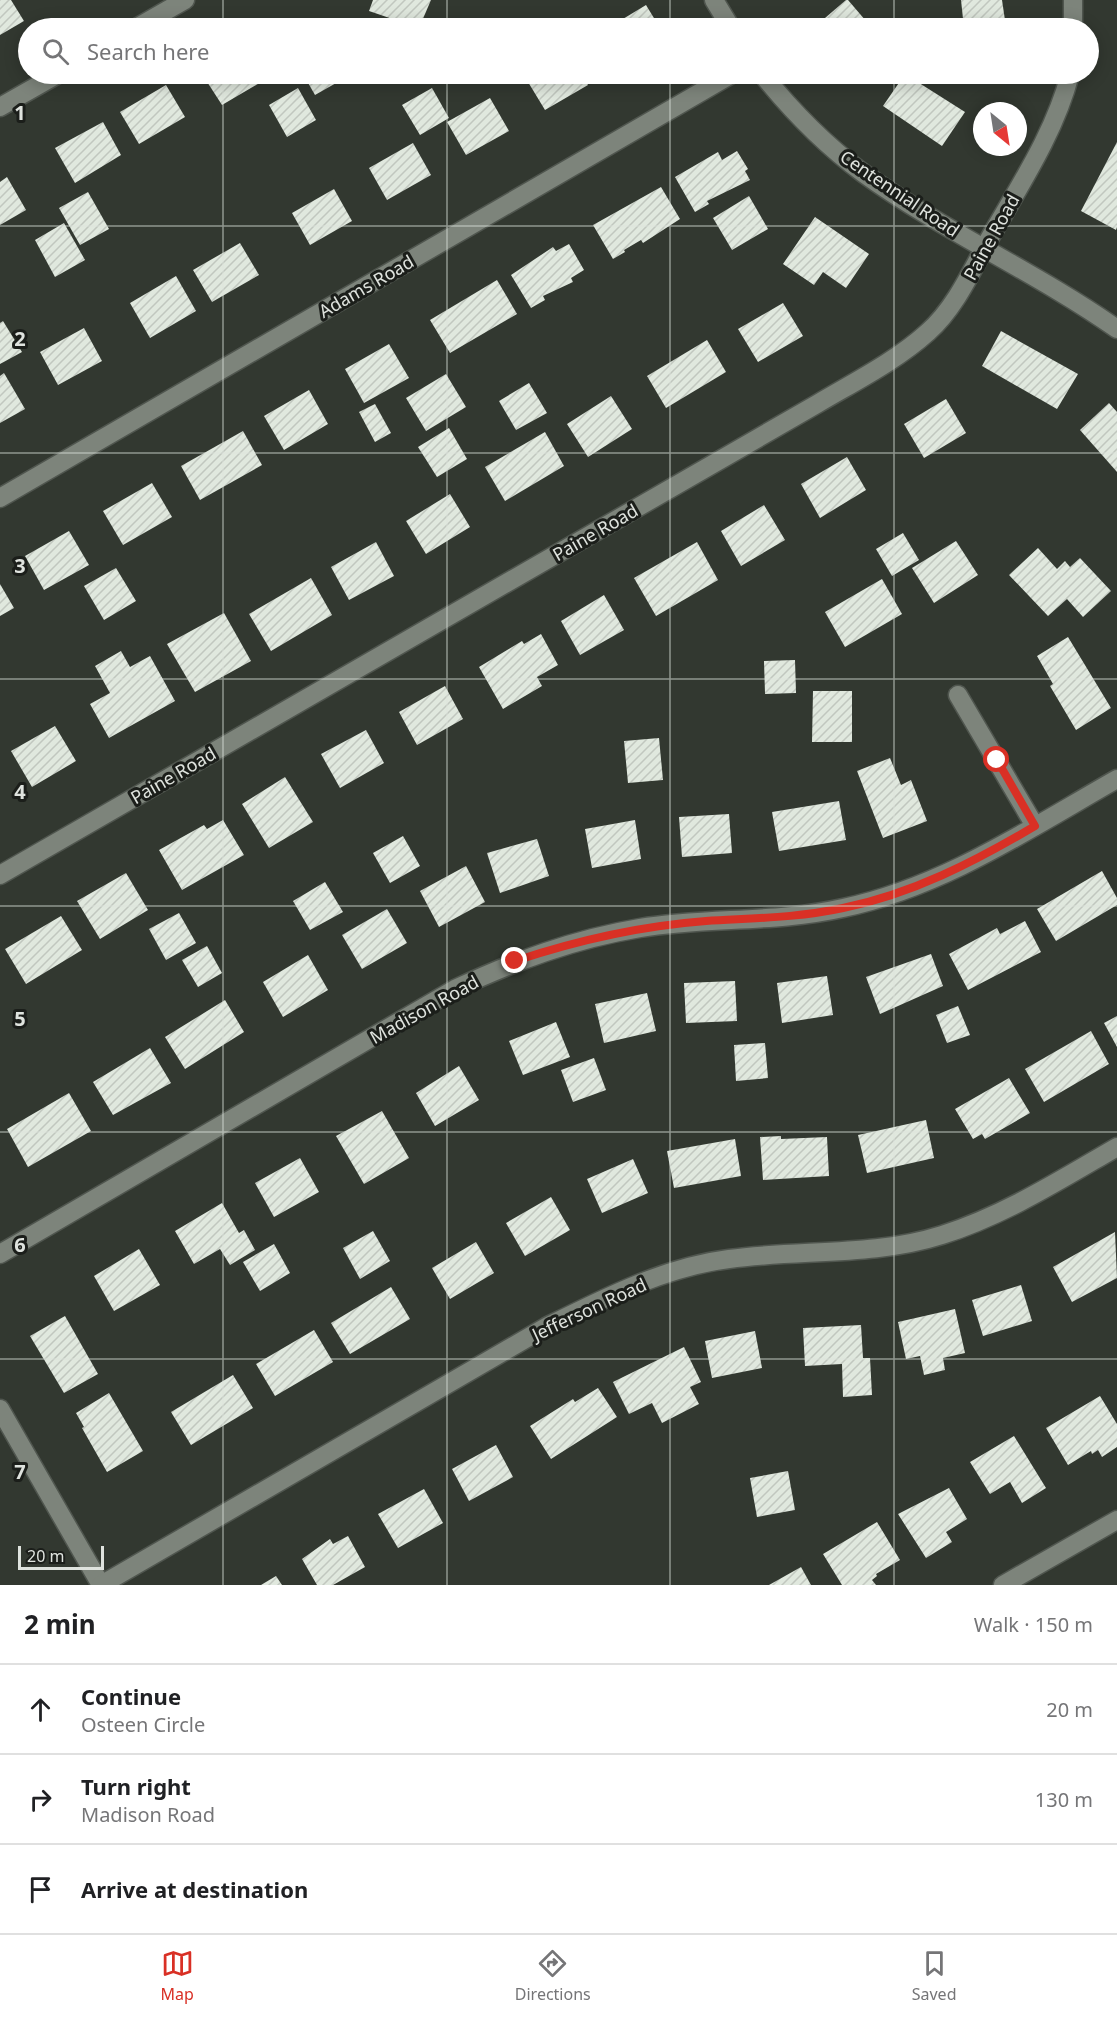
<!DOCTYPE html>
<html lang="en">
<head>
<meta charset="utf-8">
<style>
	:root { --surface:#fff; --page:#f6f6f6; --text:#202124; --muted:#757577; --line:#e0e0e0; --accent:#d93025 }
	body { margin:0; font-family:"Noto Sans",sans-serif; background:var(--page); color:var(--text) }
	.compass { position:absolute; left:973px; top:102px; width:54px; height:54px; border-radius:50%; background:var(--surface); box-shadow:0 3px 15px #0003; rotate:150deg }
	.scale { position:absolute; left:18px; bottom:15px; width:86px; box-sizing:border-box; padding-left:6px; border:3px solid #dfe3de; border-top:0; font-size:16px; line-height:21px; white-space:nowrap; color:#dfe3de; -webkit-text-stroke:4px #1b1e1a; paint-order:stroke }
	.stop { position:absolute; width:18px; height:18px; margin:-14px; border:4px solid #d93025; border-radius:50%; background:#fff }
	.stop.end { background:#d93025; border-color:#fff; box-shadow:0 2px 6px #0008 }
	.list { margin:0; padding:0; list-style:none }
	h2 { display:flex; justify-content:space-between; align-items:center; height:78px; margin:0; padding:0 24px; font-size:26px }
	h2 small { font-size:20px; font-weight:400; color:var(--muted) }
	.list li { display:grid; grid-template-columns:39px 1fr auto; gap:18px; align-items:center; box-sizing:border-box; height:90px; padding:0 24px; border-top:2px solid var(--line) }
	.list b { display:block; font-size:22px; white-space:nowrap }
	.list p { margin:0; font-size:20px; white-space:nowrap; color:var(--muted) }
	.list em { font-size:20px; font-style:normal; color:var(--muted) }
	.icon { flex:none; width:33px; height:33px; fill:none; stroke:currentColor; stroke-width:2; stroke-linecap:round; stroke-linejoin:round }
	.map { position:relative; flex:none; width:1117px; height:1585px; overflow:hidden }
	.search { position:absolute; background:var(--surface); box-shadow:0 3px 15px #0003; left:18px; right:18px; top:18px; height:66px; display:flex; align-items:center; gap:15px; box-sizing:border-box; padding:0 21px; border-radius:33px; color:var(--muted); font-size:22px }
	.sheet { height:348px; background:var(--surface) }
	nav { display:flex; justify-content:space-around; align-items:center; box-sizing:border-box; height:84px; border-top:2px solid var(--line); background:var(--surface); font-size:16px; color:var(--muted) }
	nav a { display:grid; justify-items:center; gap:3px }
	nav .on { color:var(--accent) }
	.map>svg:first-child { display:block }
	.building { fill:url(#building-hatch) }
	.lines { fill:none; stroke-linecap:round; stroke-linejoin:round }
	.street-casing { stroke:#50564f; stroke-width:21 }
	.street { stroke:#7d847b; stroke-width:18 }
	.route { stroke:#d93025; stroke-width:8 }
	.grid { fill:none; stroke:#dfe3de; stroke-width:1.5; stroke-opacity:0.55 }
	.labels { text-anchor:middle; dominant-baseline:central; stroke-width:6; stroke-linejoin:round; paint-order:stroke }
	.street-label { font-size:18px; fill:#dfe3de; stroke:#1b1e1a }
	.grid-label { font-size:20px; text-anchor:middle; font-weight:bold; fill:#dfe3de; stroke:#1b1e1a; stroke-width:6; stroke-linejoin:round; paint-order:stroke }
</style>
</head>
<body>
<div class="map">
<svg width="1117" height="1585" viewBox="0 0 1117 1585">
	<defs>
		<pattern id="building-hatch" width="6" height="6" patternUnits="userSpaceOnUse" patternTransform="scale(1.5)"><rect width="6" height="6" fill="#e0e8de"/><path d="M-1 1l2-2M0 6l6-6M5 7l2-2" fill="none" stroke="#c1c7bf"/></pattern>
	</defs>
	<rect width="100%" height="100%" fill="#323830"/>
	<g class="building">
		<polygon points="0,0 11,0 24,21 0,35"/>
		<polygon points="373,0 431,0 419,28 369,11"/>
		<polygon points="846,0 848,0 872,28 822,28 818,24"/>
		<polygon points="961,0 1002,0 1006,27 964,28"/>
		<polygon points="646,5 660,28 608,28"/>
		<polygon points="202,74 275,74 222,105"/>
		<polygon points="303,74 352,74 315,95"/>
		<polygon points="531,74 581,74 588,85 545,110 525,77"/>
		<polygon points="905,74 965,112 942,146 883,106"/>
		<polygon points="166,85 185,117 139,144 120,112"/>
		<polygon points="298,88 316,120 287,137 269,105"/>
		<polygon points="432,88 449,118 420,135 402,105"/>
		<polygon points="490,98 509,131 466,155 447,122"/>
		<polygon points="103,122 121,155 75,183 55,148"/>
		<polygon points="1117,142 1117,227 1116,230 1081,211"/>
		<polygon points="413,143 431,175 387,200 369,168"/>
		<polygon points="737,151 748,169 745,171 750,180 707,201 709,204 695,212 675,177 718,152 722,160"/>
		<polygon points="7,177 26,210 0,225 0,182"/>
		<polygon points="661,187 680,219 643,243 641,240 624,250 625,252 613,259 593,225"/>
		<polygon points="334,189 352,221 310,245 292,213"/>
		<polygon points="88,192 109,229 80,245 59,208"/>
		<polygon points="749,196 768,229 732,250 713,218"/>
		<polygon points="815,217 869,254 846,288 823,272 814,285 783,264"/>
		<polygon points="64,223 85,260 55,277 35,240"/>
		<polygon points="240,243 259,275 212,302 193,270"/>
		<polygon points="569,244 584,270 571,278 573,282 543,296 545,300 531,308 511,275 553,247 556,251"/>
		<polygon points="176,276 196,311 150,338 130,303"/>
		<polygon points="497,280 517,314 450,353 430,320"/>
		<polygon points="783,303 803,336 758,362 738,329"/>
		<polygon points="3,321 22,352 0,364 0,323"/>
		<polygon points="84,328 102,361 58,385 40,352"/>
		<polygon points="1001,331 1078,374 1057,409 982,366"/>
		<polygon points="707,340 726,372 666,408 647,376"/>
		<polygon points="389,344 409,378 364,403 345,369"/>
		<polygon points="4,373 25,409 0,423 0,376"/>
		<polygon points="446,374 466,407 426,431 406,398"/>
		<polygon points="529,383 547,413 516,430 499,401"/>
		<polygon points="309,390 328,424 284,450 264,416"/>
		<polygon points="611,396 632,429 588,457 567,424"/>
		<polygon points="946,399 966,433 924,458 904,424"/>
		<polygon points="1109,403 1117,412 1117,472 1080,430"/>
		<polygon points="375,404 391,433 375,442 359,412"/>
		<polygon points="449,428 467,459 437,477 418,447"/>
		<polygon points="243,431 262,465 200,500 181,466"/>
		<polygon points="545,432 564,466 505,501 485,467"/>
		<polygon points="847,457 866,490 820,518 801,484"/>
		<polygon points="152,483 172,517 123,545 103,511"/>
		<polygon points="450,494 470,527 426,554 406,521"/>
		<polygon points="764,505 785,540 741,566 721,531"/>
		<polygon points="69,531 89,565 44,590 25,556"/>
		<polygon points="903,533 919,560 892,576 876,549"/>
		<polygon points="956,541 978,575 934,603 912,568"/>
		<polygon points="376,542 394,576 349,600 331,567"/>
		<polygon points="697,542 718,580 656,616 634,578"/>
		<polygon points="1038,548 1057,569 1065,561 1070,567 1080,558 1111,591 1083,617 1067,599 1048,616 1009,575"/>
		<polygon points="116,568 136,601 104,620 84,586"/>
		<polygon points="311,578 332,615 271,651 249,614"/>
		<polygon points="882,579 902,614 845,647 825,612"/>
		<polygon points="0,584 14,608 0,616"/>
		<polygon points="604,595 624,630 580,655 561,621"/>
		<polygon points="224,613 251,661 195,692 167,644"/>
		<polygon points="541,634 558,665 537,677 542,686 503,709 479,667 522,641 524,644"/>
		<polygon points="1068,637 1111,708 1076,730 1050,686 1053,684 1037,656"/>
		<polygon points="121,651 130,667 150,656 175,701 109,738 90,704 110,693 95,666"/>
		<polygon points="795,660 796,693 765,694 764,661"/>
		<polygon points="445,686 463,719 417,745 399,712"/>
		<polygon points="813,691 852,691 852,742 812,742"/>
		<polygon points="55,726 76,761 32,787 11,751"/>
		<polygon points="366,730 384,763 340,788 321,754"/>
		<polygon points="659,738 663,780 628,783 624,741"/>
		<polygon points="890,758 901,785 911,780 927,821 883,838 857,771"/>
		<polygon points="285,777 313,822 269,848 242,804"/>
		<polygon points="839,801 846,840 779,851 772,812"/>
		<polygon points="729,814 732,853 682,857 679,817"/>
		<polygon points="223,820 244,855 182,890 159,850 204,825 207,829"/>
		<polygon points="635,820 641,859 592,868 585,829"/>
		<polygon points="403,836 420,866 390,883 373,853"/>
		<polygon points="537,839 549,876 500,893 487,853"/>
		<polygon points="466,866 485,902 439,927 420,891"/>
		<polygon points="1102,871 1117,898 1117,905 1056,941 1037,909"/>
		<polygon points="126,873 148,910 100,939 77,901"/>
		<polygon points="325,882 343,912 310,930 293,901"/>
		<polygon points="387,909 407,943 362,969 342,935"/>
		<polygon points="179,913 196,943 166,960 149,929"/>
		<polygon points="61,916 82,950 26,984 5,949"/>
		<polygon points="1025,921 1041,952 968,990 949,954 997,928 1000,934"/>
		<polygon points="207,946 222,973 198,987 182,960"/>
		<polygon points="931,954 943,986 880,1014 866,977"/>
		<polygon points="308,955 328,990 283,1017 263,982"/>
		<polygon points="827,976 833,1015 782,1023 777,983"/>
		<polygon points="735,981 737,1021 686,1023 684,983"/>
		<polygon points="647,993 656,1031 604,1043 595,1004"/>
		<polygon points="225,1000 244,1032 185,1069 165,1037"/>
		<polygon points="958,1006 970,1035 947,1043 936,1015"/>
		<polygon points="1117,1016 1117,1047 1104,1023"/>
		<polygon points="556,1022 570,1057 523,1075 509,1041"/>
		<polygon points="1091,1031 1109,1064 1044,1102 1025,1069"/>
		<polygon points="765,1043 768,1078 736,1081 734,1045"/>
		<polygon points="150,1048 171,1083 113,1115 93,1082"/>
		<polygon points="594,1058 606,1090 573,1102 561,1070"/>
		<polygon points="459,1066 479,1100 435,1126 416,1093"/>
		<polygon points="1009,1078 1030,1113 985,1139 982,1134 973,1139 955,1109"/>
		<polygon points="69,1093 91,1131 28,1167 7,1129"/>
		<polygon points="382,1111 409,1158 364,1184 336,1136"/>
		<polygon points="926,1120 934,1158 867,1173 858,1135"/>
		<polygon points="781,1136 781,1139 827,1137 829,1176 763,1180 760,1137"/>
		<polygon points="735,1139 741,1176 674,1188 667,1151"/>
		<polygon points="300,1158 319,1192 274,1217 255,1183"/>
		<polygon points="633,1159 648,1193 602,1213 587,1179"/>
		<polygon points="551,1197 570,1230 525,1256 506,1223"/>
		<polygon points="222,1203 239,1233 244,1230 255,1250 230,1265 220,1249 194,1264 175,1231"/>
		<polygon points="373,1231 390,1261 360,1279 343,1248"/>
		<polygon points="1115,1232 1117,1278 1072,1302 1053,1267"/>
		<polygon points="476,1242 494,1273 450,1299 432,1268"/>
		<polygon points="274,1244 290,1273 260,1291 243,1262"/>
		<polygon points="139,1249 160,1285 114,1311 94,1276"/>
		<polygon points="1021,1285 1032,1321 983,1336 972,1300"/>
		<polygon points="391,1287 410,1319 350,1354 331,1323"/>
		<polygon points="955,1309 965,1353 943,1358 945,1370 924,1375 920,1356 906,1359 898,1322"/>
		<polygon points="65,1316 98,1374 64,1393 30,1336"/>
		<polygon points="861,1325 863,1358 870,1358 872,1395 843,1397 842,1364 805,1366 803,1328"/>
		<polygon points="314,1330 333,1362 275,1396 256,1364"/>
		<polygon points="755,1331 762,1368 712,1378 705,1341"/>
		<polygon points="684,1347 701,1382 690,1387 699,1404 662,1423 652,1403 629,1414 613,1382"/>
		<polygon points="233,1375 253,1408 191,1445 171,1412"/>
		<polygon points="598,1388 617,1417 551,1459 530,1426 573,1399 575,1402"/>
		<polygon points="109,1393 143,1451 107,1472 82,1428 84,1427 76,1413"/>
		<polygon points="1100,1396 1117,1424 1117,1447 1102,1457 1098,1450 1092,1454 1091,1451 1068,1465 1046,1428"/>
		<polygon points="1014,1436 1046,1488 1022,1503 1010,1482 990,1494 970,1462"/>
		<polygon points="496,1445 513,1477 469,1501 452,1469"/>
		<polygon points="788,1471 795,1510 757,1517 750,1478"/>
		<polygon points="949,1488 967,1519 946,1532 952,1542 926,1558 898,1514"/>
		<polygon points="424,1489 443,1523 398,1548 378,1514"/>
		<polygon points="877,1522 900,1560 876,1574 877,1576 872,1580 876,1585 842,1585 823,1554"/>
		<polygon points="348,1536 365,1567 333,1585 317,1585 302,1559 330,1539 333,1544"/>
		<polygon points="801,1567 811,1585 769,1585"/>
		<polygon points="276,1576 282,1585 261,1585"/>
	</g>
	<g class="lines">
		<defs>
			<g id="street">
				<polyline points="714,0 731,28"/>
				<polyline points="1073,0 1073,28"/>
				<polyline points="136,28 185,0"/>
				<path d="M762,74C791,110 825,145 863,173C943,231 1036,272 1117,329"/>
				<polyline points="0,107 58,74"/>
				<polyline points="0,498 732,74"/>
				<polyline points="958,695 1035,826"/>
				<path d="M0,875L817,404C854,382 896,361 928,332C955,308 971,272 988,241C1018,188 1055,133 1070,74"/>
				<path d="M0,1254L455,989C515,961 574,939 640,928C707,917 776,923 843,908C943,887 1029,829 1117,779"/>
				<polyline points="0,1409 101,1585"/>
				<path d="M101,1585L546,1327C604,1298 665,1267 729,1259C800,1249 873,1257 942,1235C1005,1215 1060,1180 1117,1147"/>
				<polyline points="1003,1585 1117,1520"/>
			</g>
		</defs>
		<use href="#street" class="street-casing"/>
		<use href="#street" class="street"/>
	</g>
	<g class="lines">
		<path class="route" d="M515,961C578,940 640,926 706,921C753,918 797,918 843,908C912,894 974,862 1035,826L997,760"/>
	</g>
	<path class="grid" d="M223,0V28M447,0V28M670,0V28M894,0V28M223,74V1585M447,74V1585M670,74V1585M894,74V1585M0,226H1117M0,453H1117M0,679H1117M0,906H1117M0,1132H1117M0,1359H1117"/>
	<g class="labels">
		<g class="street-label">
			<text transform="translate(900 193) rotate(34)">Centennial Road</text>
			<text transform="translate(991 237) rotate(-61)">Paine Road</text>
			<text transform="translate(366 286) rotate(-30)">Adams Road</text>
			<text transform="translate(595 532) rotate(-30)">Paine Road</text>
			<text transform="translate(173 775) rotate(-30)">Paine Road</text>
			<text transform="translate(424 1009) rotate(-29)">Madison Road</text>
			<text transform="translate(589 1309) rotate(-25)">Jefferson Road</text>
		</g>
	</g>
	<g class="grid-label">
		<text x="20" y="120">1</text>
		<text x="20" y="346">2</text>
		<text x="20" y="573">3</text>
		<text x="20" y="799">4</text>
		<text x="20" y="1026">5</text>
		<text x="20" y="1252">6</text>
		<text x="20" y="1479">7</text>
	</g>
</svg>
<svg class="compass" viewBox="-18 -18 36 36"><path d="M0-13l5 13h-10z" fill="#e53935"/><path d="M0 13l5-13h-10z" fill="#757577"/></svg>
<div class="scale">20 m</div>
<div class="stop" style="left:997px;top:760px"></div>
<div class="stop end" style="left:515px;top:961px"></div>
<div class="search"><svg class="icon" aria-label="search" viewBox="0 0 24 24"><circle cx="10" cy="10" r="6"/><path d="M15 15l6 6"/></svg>Search here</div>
</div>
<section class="sheet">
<h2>2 min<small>Walk · 150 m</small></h2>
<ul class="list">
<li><svg class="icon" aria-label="ahead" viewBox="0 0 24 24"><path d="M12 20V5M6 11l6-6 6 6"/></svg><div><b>Continue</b><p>Osteen Circle</p></div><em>20 m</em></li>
<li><svg class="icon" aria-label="right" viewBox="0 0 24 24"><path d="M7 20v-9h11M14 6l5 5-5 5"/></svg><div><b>Turn right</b><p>Madison Road</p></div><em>130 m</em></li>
<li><svg class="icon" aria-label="arrive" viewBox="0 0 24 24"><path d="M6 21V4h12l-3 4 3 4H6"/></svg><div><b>Arrive at destination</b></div></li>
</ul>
</section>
<nav>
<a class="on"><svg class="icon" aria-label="map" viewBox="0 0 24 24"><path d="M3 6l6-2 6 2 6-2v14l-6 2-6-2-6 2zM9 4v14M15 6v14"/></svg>Map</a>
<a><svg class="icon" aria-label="directions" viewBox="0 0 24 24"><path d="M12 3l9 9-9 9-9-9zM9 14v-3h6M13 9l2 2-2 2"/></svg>Directions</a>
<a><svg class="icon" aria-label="saved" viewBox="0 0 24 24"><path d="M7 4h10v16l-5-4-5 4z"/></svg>Saved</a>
</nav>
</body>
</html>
